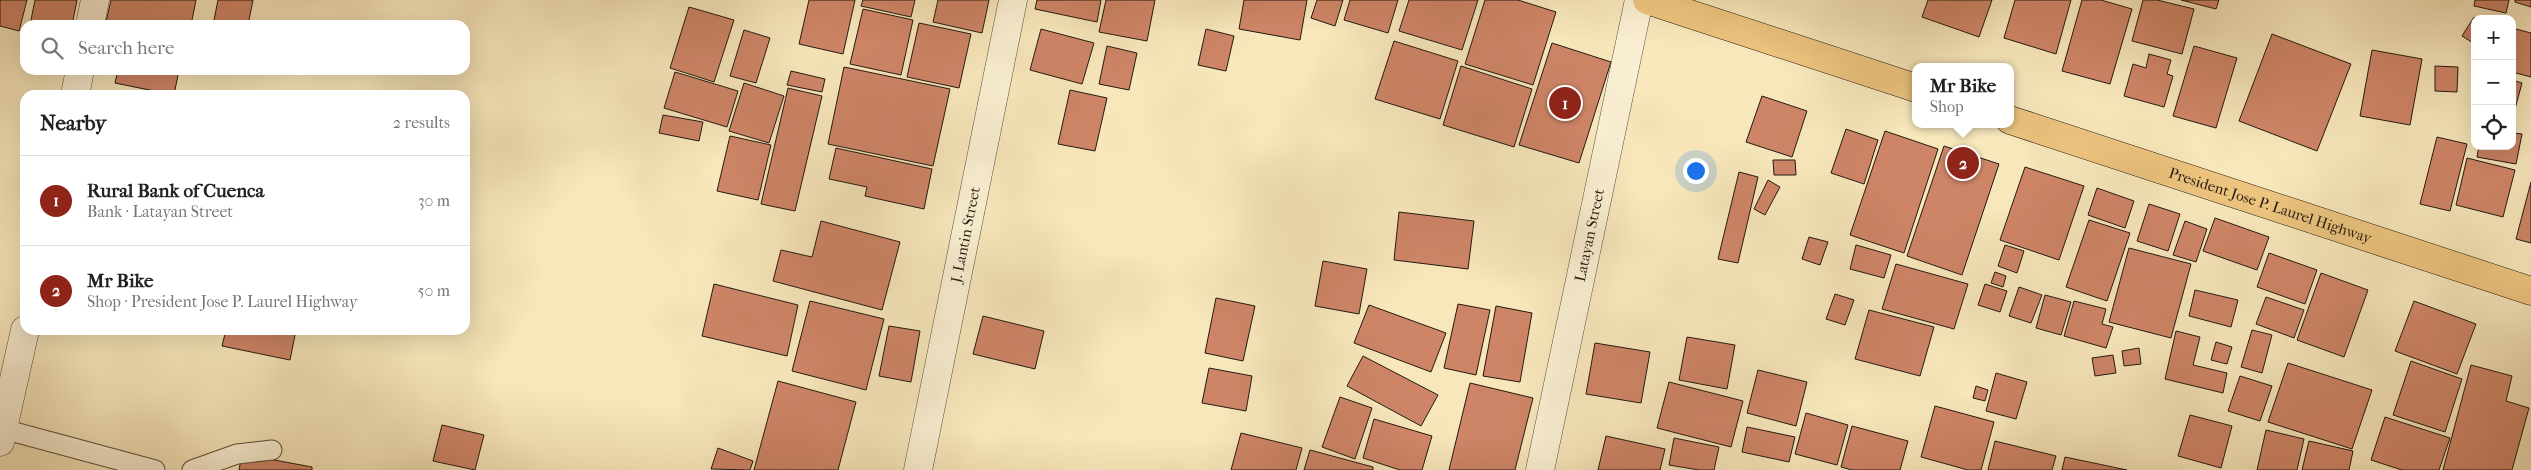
<!DOCTYPE html>
<html lang="en">
<head>
<meta charset="utf-8">
<style>
	:root { --surface:#fff; --page:#f2f2f2; --text:#222; --muted:#767676; --line:#e0e0e0; --accent:#8f2418 }
	body { margin:0; font-family:"IM FELL French Canon",serif; background:var(--page); color:var(--text) }
	.controls { position:absolute; right:15px; top:15px; display:grid; overflow:hidden; border-radius:10px; box-shadow:0 5px 20px #0002 }
	.controls button { width:45px; height:45px; display:grid; place-items:center; padding:0; border:0; border-bottom:1px solid var(--line); background:var(--surface); color:var(--text); font:25px sans-serif }
	.you { position:absolute; left:1695px; top:170px; width:18px; height:18px; margin:-12px; border:4px solid #fff; border-radius:50%; background:#1a73e8; box-shadow:0 0 0 8px #1a73e833 }
	.badge { display:grid; place-items:center; width:32px; height:32px; border-radius:50%; background:var(--accent); color:#fff; font-size:16px; font-weight:700 }
	.pin { position:absolute; translate:-50% -50%; border:2px solid #fff; box-shadow:0 1px 5px #0006 }
	.popup { position:absolute; left:1912px; top:63px; width:102px; height:65px; box-sizing:border-box; display:grid; place-content:center; border-radius:10px; background:var(--surface); filter:drop-shadow(0 1px 4px #0005); font-size:16px; white-space:nowrap; color:var(--muted) }
	.popup b { font-size:19px; color:var(--text) }
	.popup::after { content:''; position:absolute; left:50%; top:100%; margin-left:-10px; border:10px solid transparent; border-top-color:var(--surface) }
	.list { margin:0; padding:0; list-style:none }
	h2 { display:flex; justify-content:space-between; align-items:center; height:65px; margin:0; padding:0 20px; font-size:21px }
	h2 small { font-size:16px; font-weight:400; color:var(--muted) }
	.list li { display:grid; grid-template-columns:32px 1fr auto; gap:15px; align-items:center; box-sizing:border-box; height:90px; padding:0 20px; border-top:1px solid var(--line) }
	.list b { display:block; font-size:19px; white-space:nowrap }
	.list p { margin:0; font-size:16px; white-space:nowrap; color:var(--muted) }
	.list em { font-size:16px; font-style:normal; color:var(--muted) }
	.icon { flex:none; width:28px; height:28px; fill:none; stroke:currentColor; stroke-width:2; stroke-linecap:round; stroke-linejoin:round }
	.map { position:relative; flex:none; width:2531px; height:470px; overflow:hidden }
	.search { position:absolute; background:var(--surface); box-shadow:0 5px 20px #0002; left:20px; top:20px; width:450px; height:55px; display:flex; align-items:center; gap:12px; box-sizing:border-box; padding:0 18px; border-radius:15px; color:var(--muted); font-size:19px }
	.panel { position:absolute; background:var(--surface); box-shadow:0 5px 20px #0002; left:20px; top:90px; width:450px; height:245px; border-radius:15px }
	.map>svg:first-child { display:block }
	.building { fill:#ce8567; stroke:#231912 }
	.lines { fill:none; stroke-linecap:round; stroke-linejoin:round }
	.service-casing { stroke:#584c3c; stroke-width:21 }
	.minor-casing { stroke:#584c3c; stroke-width:29 }
	.trunk-casing { stroke:#231912; stroke-width:29 }
	.service { stroke:#faefd3; stroke-width:19 }
	.minor { stroke:#faefd3; stroke-width:28 }
	.trunk { stroke:#ecc47e; stroke-width:28 }
	.labels { text-anchor:middle; dominant-baseline:central; stroke-width:4; stroke-linejoin:round; paint-order:stroke }
	.street-label { font-size:15px; fill:#231912; stroke:#faefd3 }
</style>
</head>
<body>
<div class="map">
<svg width="2531" height="470" viewBox="0 0 2531 470">
	<rect width="100%" height="100%" fill="#f7e7bb"/>
	<filter id="stains"><feTurbulence type="fractalNoise" baseFrequency=".004" numOctaves="4"/><feColorMatrix values="0 0 0 0 .2 0 0 0 0 .09 0 0 0 0 .02 0 0 0 .5 -.17"/></filter>
	<radialGradient id="worn" r=".72"><stop offset=".6" stop-color="#630" stop-opacity="0"/><stop offset="1" stop-color="#630" stop-opacity=".3"/></radialGradient>
	<g class="building">
		<polygon points="0,0 27,0 19,31 0,26"/>
		<polygon points="35,0 77,0 72,25 30,25"/>
		<polygon points="111,0 196,0 191,25 119,25 106,22"/>
		<polygon points="218,0 253,0 248,25 213,25"/>
		<polygon points="809,0 855,0 843,54 799,44"/>
		<polygon points="863,0 915,0 911,17 861,6"/>
		<polygon points="938,0 989,0 982,33 933,22"/>
		<polygon points="1037,0 1101,0 1097,22 1035,9"/>
		<polygon points="1106,0 1155,0 1147,41 1099,32"/>
		<polygon points="1244,0 1307,0 1300,40 1239,29"/>
		<polygon points="1317,0 1343,0 1335,26 1311,18"/>
		<polygon points="1350,0 1398,0 1388,33 1344,20"/>
		<polygon points="1409,0 1478,0 1462,50 1399,31"/>
		<polygon points="1485,0 1518,0 1556,12 1533,85 1465,64"/>
		<polygon points="1928,0 1992,0 1979,37 1922,17"/>
		<polygon points="2015,0 2071,0 2056,54 2004,38"/>
		<polygon points="2082,0 2101,0 2132,9 2110,84 2062,71"/>
		<polygon points="2143,0 2157,0 2194,9 2182,54 2132,41"/>
		<polygon points="2181,0 2219,0 2216,9"/>
		<polygon points="2475,0 2509,0 2506,13 2474,6"/>
		<polygon points="2515,0 2531,0 2531,7 2515,2"/>
		<polygon points="689,7 734,20 714,82 670,68"/>
		<polygon points="863,9 913,20 901,75 850,64"/>
		<polygon points="2474,17 2476,19 2475,44 2462,36"/>
		<polygon points="919,23 971,34 959,88 907,77"/>
		<polygon points="2512,28 2531,33 2531,77 2512,72"/>
		<polygon points="1041,29 1094,43 1082,84 1030,70"/>
		<polygon points="1206,29 1234,36 1226,71 1198,65"/>
		<polygon points="744,30 770,38 756,83 730,76"/>
		<polygon points="2272,34 2351,64 2317,151 2239,121"/>
		<polygon points="1394,41 1458,61 1440,119 1375,99"/>
		<polygon points="1552,43 1611,62 1579,163 1519,145"/>
		<polygon points="1107,46 1137,53 1129,90 1099,84"/>
		<polygon points="2194,46 2237,58 2216,128 2173,116"/>
		<polygon points="2372,50 2422,59 2410,125 2360,116"/>
		<polygon points="2149,54 2171,60 2167,74 2173,76 2164,107 2124,96 2133,64 2146,68"/>
		<polygon points="1461,66 1532,89 1514,147 1443,125"/>
		<polygon points="2435,66 2458,67 2457,92 2435,91"/>
		<polygon points="844,67 950,89 933,166 828,144"/>
		<polygon points="118,70 179,70 174,95 115,83"/>
		<polygon points="791,71 825,79 822,92 787,85"/>
		<polygon points="675,72 738,91 727,127 664,108"/>
		<polygon points="2512,80 2522,83 2512,120"/>
		<polygon points="744,83 784,96 769,143 729,131"/>
		<polygon points="788,88 822,96 795,211 761,204"/>
		<polygon points="1070,90 1107,98 1095,151 1058,144"/>
		<polygon points="1762,96 1807,111 1792,157 1746,142"/>
		<polygon points="663,115 703,122 699,141 659,133"/>
		<polygon points="1846,129 1878,140 1864,184 1831,173"/>
		<polygon points="1885,131 1938,149 1904,253 1850,235"/>
		<polygon points="2512,133 2522,134 2516,164 2477,157 2479,146 2512,146"/>
		<polygon points="730,136 771,145 758,200 717,191"/>
		<polygon points="2437,137 2467,144 2450,211 2420,204"/>
		<polygon points="1944,146 1999,164 1962,275 1907,256"/>
		<polygon points="836,148 932,169 924,209 865,196 867,187 829,179"/>
		<polygon points="2467,158 2515,170 2503,217 2456,205"/>
		<polygon points="1773,160 1795,160 1796,175 1774,175"/>
		<polygon points="2025,167 2084,186 2059,260 2000,240"/>
		<polygon points="1739,172 1758,177 1738,263 1718,259"/>
		<polygon points="1768,180 1780,187 1765,215 1754,209"/>
		<polygon points="2531,182 2531,243 2516,239"/>
		<polygon points="2097,188 2134,201 2125,228 2088,215"/>
		<polygon points="2149,204 2180,214 2168,251 2137,241"/>
		<polygon points="1399,212 1474,221 1468,269 1394,260"/>
		<polygon points="2215,218 2269,237 2257,270 2203,251"/>
		<polygon points="2089,220 2130,233 2107,301 2066,287"/>
		<polygon points="821,221 900,242 882,310 773,281 781,250 812,257"/>
		<polygon points="2185,221 2207,229 2196,262 2173,255"/>
		<polygon points="1809,237 1828,242 1820,265 1802,259"/>
		<polygon points="1856,245 1891,255 1884,278 1850,269"/>
		<polygon points="2005,245 2024,251 2017,273 1998,266"/>
		<polygon points="2129,248 2191,264 2171,338 2109,322"/>
		<polygon points="2269,253 2317,270 2305,304 2257,287"/>
		<polygon points="1323,261 1367,269 1359,314 1315,306"/>
		<polygon points="1896,264 1968,284 1954,329 1882,309"/>
		<polygon points="1995,272 2006,276 2003,287 1991,283"/>
		<polygon points="2321,273 2368,290 2344,357 2297,340"/>
		<polygon points="714,284 798,305 787,356 702,336"/>
		<polygon points="1985,284 2007,291 2000,312 1978,305"/>
		<polygon points="2019,287 2042,295 2031,323 2009,316"/>
		<polygon points="2195,290 2238,300 2231,327 2189,316"/>
		<polygon points="1835,294 1854,300 1845,325 1826,319"/>
		<polygon points="2045,295 2071,302 2061,335 2036,328"/>
		<polygon points="2266,297 2304,310 2294,338 2256,324"/>
		<polygon points="1216,298 1255,306 1243,361 1205,353"/>
		<polygon points="810,301 884,319 866,390 792,371"/>
		<polygon points="2074,301 2106,309 2102,324 2113,327 2106,348 2064,336"/>
		<polygon points="2414,301 2476,324 2457,374 2395,351"/>
		<polygon points="1458,304 1490,310 1476,375 1444,368"/>
		<polygon points="1369,305 1446,333 1431,372 1354,343"/>
		<polygon points="1496,306 1532,313 1520,382 1483,376"/>
		<polygon points="1869,310 1934,327 1920,376 1855,359"/>
		<polygon points="983,316 1044,331 1035,369 973,354"/>
		<polygon points="889,326 920,331 911,382 879,376"/>
		<polygon points="226,330 296,330 290,360 222,346"/>
		<polygon points="2252,330 2272,335 2262,373 2241,367"/>
		<polygon points="2176,331 2200,337 2193,365 2227,373 2223,393 2165,379"/>
		<polygon points="1687,337 1735,345 1727,389 1679,380"/>
		<polygon points="2216,342 2232,347 2227,364 2211,360"/>
		<polygon points="1595,343 1650,352 1641,403 1586,394"/>
		<polygon points="2139,348 2141,364 2124,366 2122,351"/>
		<polygon points="2113,355 2116,373 2095,376 2092,358"/>
		<polygon points="1363,356 1438,395 1421,426 1347,386"/>
		<polygon points="2411,361 2462,379 2445,432 2393,415"/>
		<polygon points="2288,363 2372,390 2352,449 2268,422"/>
		<polygon points="2471,365 2512,376 2506,401 2529,408 2512,470 2443,470"/>
		<polygon points="1209,368 1252,376 1246,411 1202,403"/>
		<polygon points="1758,370 1807,382 1796,426 1747,413"/>
		<polygon points="1996,373 2027,382 2016,419 1986,411"/>
		<polygon points="2240,376 2272,386 2260,421 2228,411"/>
		<polygon points="778,381 856,402 838,470 754,470"/>
		<polygon points="1669,382 1743,401 1731,447 1657,428"/>
		<polygon points="1470,383 1533,398 1515,470 1449,470"/>
		<polygon points="1976,386 1988,390 1985,401 1973,398"/>
		<polygon points="1340,397 1372,408 1355,459 1322,447"/>
		<polygon points="1935,406 1994,422 1981,470 1968,470 1921,457"/>
		<polygon points="1806,413 1848,425 1837,465 1795,454"/>
		<polygon points="2190,415 2232,426 2221,468 2178,456"/>
		<polygon points="2385,417 2450,438 2439,470 2402,470 2371,460"/>
		<polygon points="1374,419 1432,436 1422,470 1400,470 1363,458"/>
		<polygon points="442,425 484,435 475,470 433,461"/>
		<polygon points="1852,426 1908,441 1900,470 1852,470 1841,467"/>
		<polygon points="1747,427 1795,437 1789,462 1742,452"/>
		<polygon points="2266,430 2304,439 2297,470 2257,470"/>
		<polygon points="1241,433 1302,448 1296,470 1231,470"/>
		<polygon points="1606,436 1665,449 1660,470 1598,470"/>
		<polygon points="1674,438 1719,447 1714,470 1699,470 1669,465"/>
		<polygon points="1995,441 2056,456 2052,470 1988,470"/>
		<polygon points="2309,441 2353,451 2349,470 2302,470"/>
		<polygon points="718,448 753,461 750,470 711,469"/>
		<polygon points="1310,450 1373,467 1373,470 1304,470"/>
		<polygon points="242,454 312,467 312,470 239,470"/>
		<polygon points="2065,457 2127,470 2062,470"/>
	</g>
	<g class="lines">
		<defs>
			<g id="service">
				<polyline points="3,429 155,470"/>
				<polyline points="192,470 237,454 272,450"/>
			</g>
			<g id="minor">
				<polyline points="90,25 95,0"/>
				<polyline points="75,95 80,70"/>
				<polyline points="0,442 25,330"/>
				<path id="s1" d="M918,470L1013,0"/>
				<path id="s2" d="M1540,470L1639,0"/>
			</g>
			<g id="trunk">
				<polyline points="1647,0 1916,88"/>
				<path id="s3" d="M2010,120L2531,291"/>
			</g>
		</defs>
		<use href="#service" class="service-casing"/>
		<use href="#minor" class="minor-casing"/>
		<use href="#trunk" class="trunk-casing"/>
		<use href="#service" class="service"/>
		<use href="#minor" class="minor"/>
		<use href="#trunk" class="trunk"/>
	</g>
	<g class="labels">
		<g class="street-label">
			<text stroke="none"><textPath href="#s3" startOffset="274">President Jose P. Laurel Highway</textPath></text>
			<text stroke="none"><textPath href="#s1" startOffset="240">J. Lantin Street</textPath></text>
			<text stroke="none"><textPath href="#s2" startOffset="240">Latayan Street</textPath></text>
		</g>
	</g>
	<rect width="100%" height="100%" filter="url(#stains)"/>
	<rect width="100%" height="100%" fill="url(#worn)"/>
</svg>
<div class="controls">
<button>+</button>
<button>−</button>
<button><svg class="icon" aria-label="locate" viewBox="0 0 24 24"><circle cx="12" cy="12" r="6"/><path d="M12 2v4M12 18v4M2 12h4M18 12h4"/></svg></button>
</div>
<div class="you"></div>
<div class="pin badge" style="left:1565px;top:103px">1</div>
<div class="pin badge" style="left:1963px;top:163px">2</div>
<div class="popup"><b>Mr Bike</b>Shop</div>
<div class="search"><svg class="icon" aria-label="search" viewBox="0 0 24 24"><circle cx="10" cy="10" r="6"/><path d="M15 15l6 6"/></svg>Search here</div>
<section class="panel">
<h2>Nearby<small>2 results</small></h2>
<ul class="list">
<li><span class="badge">1</span><div><b>Rural Bank of Cuenca</b><p>Bank · Latayan Street</p></div><em>30 m</em></li>
<li><span class="badge">2</span><div><b>Mr Bike</b><p>Shop · President Jose P. Laurel Highway</p></div><em>50 m</em></li>
</ul>
</section>
</div>
</body>
</html>
